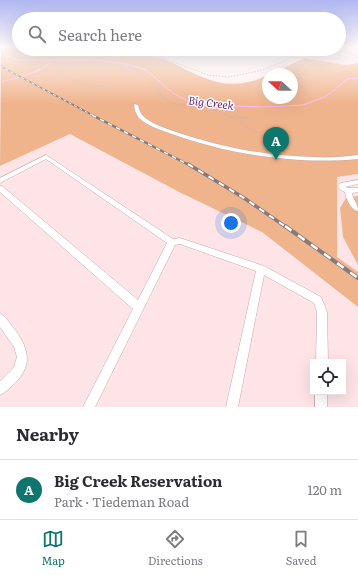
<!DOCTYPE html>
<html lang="en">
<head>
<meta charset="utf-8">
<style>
	:root { --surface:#fff; --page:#f2f2f3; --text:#2b2b33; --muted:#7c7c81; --line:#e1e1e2; --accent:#0f766e }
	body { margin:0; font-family:Literata,serif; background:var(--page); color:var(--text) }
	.controls { position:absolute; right:12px; bottom:12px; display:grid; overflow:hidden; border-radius:0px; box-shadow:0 4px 16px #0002 }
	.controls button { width:36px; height:36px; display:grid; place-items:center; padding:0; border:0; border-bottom:1px solid var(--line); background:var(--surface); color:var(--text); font:20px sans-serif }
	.compass { position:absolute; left:262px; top:68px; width:36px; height:36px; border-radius:50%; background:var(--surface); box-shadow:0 4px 16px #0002; rotate:291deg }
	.you { position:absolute; left:231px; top:223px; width:14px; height:14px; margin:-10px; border:3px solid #fff; border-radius:50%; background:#1a73e8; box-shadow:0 0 0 6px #1a73e833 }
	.badge { display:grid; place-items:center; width:26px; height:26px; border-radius:50%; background:var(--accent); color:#fff; font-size:13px; font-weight:700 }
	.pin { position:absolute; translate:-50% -33px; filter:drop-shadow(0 1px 2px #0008) }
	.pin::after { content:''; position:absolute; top:21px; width:14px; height:12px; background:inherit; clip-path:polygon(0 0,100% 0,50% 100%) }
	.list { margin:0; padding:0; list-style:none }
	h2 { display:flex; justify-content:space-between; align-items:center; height:52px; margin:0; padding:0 16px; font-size:17px }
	h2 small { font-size:13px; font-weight:400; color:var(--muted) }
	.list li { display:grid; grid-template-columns:26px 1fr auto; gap:12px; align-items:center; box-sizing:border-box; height:60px; padding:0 16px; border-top:1px solid var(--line) }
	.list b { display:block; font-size:15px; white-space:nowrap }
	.list p { margin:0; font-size:13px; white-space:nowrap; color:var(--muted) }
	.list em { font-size:13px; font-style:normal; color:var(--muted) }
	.icon { flex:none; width:22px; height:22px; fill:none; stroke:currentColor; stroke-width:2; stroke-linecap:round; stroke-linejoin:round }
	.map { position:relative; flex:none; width:358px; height:407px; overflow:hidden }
	.search { position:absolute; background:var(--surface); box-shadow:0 4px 16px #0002; left:12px; right:12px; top:12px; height:44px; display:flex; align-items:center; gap:10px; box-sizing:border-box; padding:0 14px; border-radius:22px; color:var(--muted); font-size:15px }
	.sheet { height:112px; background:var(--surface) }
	nav { display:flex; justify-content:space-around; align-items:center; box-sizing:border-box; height:56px; border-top:1px solid var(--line); background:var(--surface); font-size:11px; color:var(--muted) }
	nav a { display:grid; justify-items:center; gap:2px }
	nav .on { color:var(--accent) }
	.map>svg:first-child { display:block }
	.built { fill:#fee4e7; fill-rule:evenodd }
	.green { fill:#f0b48c }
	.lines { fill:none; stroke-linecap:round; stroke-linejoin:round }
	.stream { stroke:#fbbaff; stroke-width:1 }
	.minor-casing { stroke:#c9a9ad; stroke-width:1 }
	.path { stroke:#c3b6b8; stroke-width:1; stroke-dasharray:1.5 1.5; stroke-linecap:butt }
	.minor { fill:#fff; fill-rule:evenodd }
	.rail-far3-casing { stroke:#877a7c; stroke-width:1.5 }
	.rail-far2-casing { stroke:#877a7c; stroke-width:2.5 }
	.rail-far1-casing { stroke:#877a7c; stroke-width:3.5 }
	.rail-casing { stroke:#877a7c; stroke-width:4 }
	.rail-far3 { stroke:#fff; stroke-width:1; stroke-dasharray:3; stroke-linecap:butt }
	.rail-far2 { stroke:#fff; stroke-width:1.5; stroke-dasharray:4.5; stroke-linecap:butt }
	.rail-far1 { stroke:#fff; stroke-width:2; stroke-dasharray:6; stroke-linecap:butt }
	.rail { stroke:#fff; stroke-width:2.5; stroke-dasharray:8; stroke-linecap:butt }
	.labels { text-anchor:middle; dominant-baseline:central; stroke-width:3; stroke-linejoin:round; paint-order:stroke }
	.far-water-label { font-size:11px; font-style:italic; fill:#6f2575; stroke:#fff }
</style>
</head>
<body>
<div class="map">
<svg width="358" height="407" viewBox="0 0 358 407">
	<rect width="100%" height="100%" fill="#fef1f2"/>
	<g class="built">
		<polygon points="339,47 358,47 358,63 346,65 304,58 315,49 339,49"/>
		<path d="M88,125L262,232L358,307V407H0V166ZM313,362H343V392H313Z"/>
		<polygon points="358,174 358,272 337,257 337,177"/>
	</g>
	<g class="green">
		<path d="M1,47H19V49C57,49 97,46 135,52C148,55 161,58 173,63C198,75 219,89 248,82C255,81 261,78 268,75V98H292V74H272L304,58L346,65L358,63V174L337,177V257L358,272V307L262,232L181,193L70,134L0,166Z"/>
		<polygon points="358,196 358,265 343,237 340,208 346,198"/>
	</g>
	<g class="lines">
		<g class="stream">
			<polyline points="5,47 4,51 6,56 18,60 99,60 126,64 146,70 174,94 186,100 228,106 267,107 303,105 327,96 347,79 358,78"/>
			<path d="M0,82C12,79 46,72 50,61"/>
		</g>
		<defs>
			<g id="minor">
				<polygon points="341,47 358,47 358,49 342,48"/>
				<path d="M134,104L138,105C139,109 140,113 143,116C151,124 165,128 176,132C220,147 266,156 312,157C328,158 343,157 358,155V159C335,161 311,161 288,159C248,156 209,147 172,134C161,130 147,126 139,118C136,114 134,109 134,104Z"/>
				<polygon points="46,155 173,239 180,238 264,266 321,297 327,312 328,362 316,362 317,312 314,303 264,275 238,407 226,407 256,271 180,244 175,245 95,407 83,407 133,309 0,192 0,186 2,186 138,300 167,243 46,159 0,183 0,178"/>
				<path d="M358,180V184L345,187L349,188H358V192L352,193C353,201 358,202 358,211C351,210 346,199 345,192L339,189L338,185L341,183Z"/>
				<path d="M0,314C6,316 9,323 13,327C28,347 34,364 15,383C10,388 6,392 0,395V381L14,367L17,357L14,347L0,327Z"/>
				<rect x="315" y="392" width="12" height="15"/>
			</g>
		</defs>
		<use href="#minor" class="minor-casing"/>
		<g class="path">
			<polyline points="115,49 155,55 208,75 228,77 259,71 287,60 292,57 297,49"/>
			<polyline points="336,49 340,52 351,52"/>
			<polyline points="350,53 358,57"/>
			<polyline points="293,57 305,58"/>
			<polyline points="339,59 340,52"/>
			<path d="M106,87L82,84L58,72C75,57 124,64 143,75C154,81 157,95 168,101C182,108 199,105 213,109C238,116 254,140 283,136"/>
			<polyline points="230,118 235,116 251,119"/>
		</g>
		<use href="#minor" class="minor"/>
		<defs>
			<polyline id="rail-far3" points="0,66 94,116"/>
			<polyline id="rail-far2" points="92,115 189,165"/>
			<polyline id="rail-far1" points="188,164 244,198 286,227"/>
			<polyline id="rail" points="285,226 358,278"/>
		</defs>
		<use href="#rail-far3" class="rail-far3-casing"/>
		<use href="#rail-far2" class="rail-far2-casing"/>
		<use href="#rail-far1" class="rail-far1-casing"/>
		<use href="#rail" class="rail-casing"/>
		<use href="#rail-far3" class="rail-far3"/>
		<use href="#rail-far2" class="rail-far2"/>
		<use href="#rail-far1" class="rail-far1"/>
		<use href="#rail" class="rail"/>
	</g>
	<linearGradient id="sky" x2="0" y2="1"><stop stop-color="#afb6f1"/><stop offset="0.45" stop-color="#fff9f9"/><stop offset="1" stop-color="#fff9f9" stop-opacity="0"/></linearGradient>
	<rect width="358" height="104" fill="url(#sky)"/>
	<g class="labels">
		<g class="far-water-label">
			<text transform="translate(211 102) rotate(7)">Big Creek</text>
		</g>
	</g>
</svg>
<div class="controls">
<button><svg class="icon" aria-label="locate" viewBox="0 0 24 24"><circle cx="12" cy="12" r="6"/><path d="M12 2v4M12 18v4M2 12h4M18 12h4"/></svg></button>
</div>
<svg class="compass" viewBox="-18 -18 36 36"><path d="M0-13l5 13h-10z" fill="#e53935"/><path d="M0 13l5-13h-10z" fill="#7c7c81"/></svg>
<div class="you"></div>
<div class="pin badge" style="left:276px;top:160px">A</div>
<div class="search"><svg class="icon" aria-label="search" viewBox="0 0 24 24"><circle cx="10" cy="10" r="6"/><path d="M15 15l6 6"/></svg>Search here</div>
</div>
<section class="sheet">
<h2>Nearby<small></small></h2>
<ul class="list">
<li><span class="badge">A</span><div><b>Big Creek Reservation</b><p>Park · Tiedeman Road</p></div><em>120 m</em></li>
</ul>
</section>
<nav>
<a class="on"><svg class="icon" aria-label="map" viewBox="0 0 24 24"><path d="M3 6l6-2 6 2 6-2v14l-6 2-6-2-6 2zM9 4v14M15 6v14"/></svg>Map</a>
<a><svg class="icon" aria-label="directions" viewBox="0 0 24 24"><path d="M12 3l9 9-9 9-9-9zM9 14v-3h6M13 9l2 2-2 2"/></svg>Directions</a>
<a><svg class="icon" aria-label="saved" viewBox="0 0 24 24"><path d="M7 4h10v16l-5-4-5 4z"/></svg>Saved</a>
</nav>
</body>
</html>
